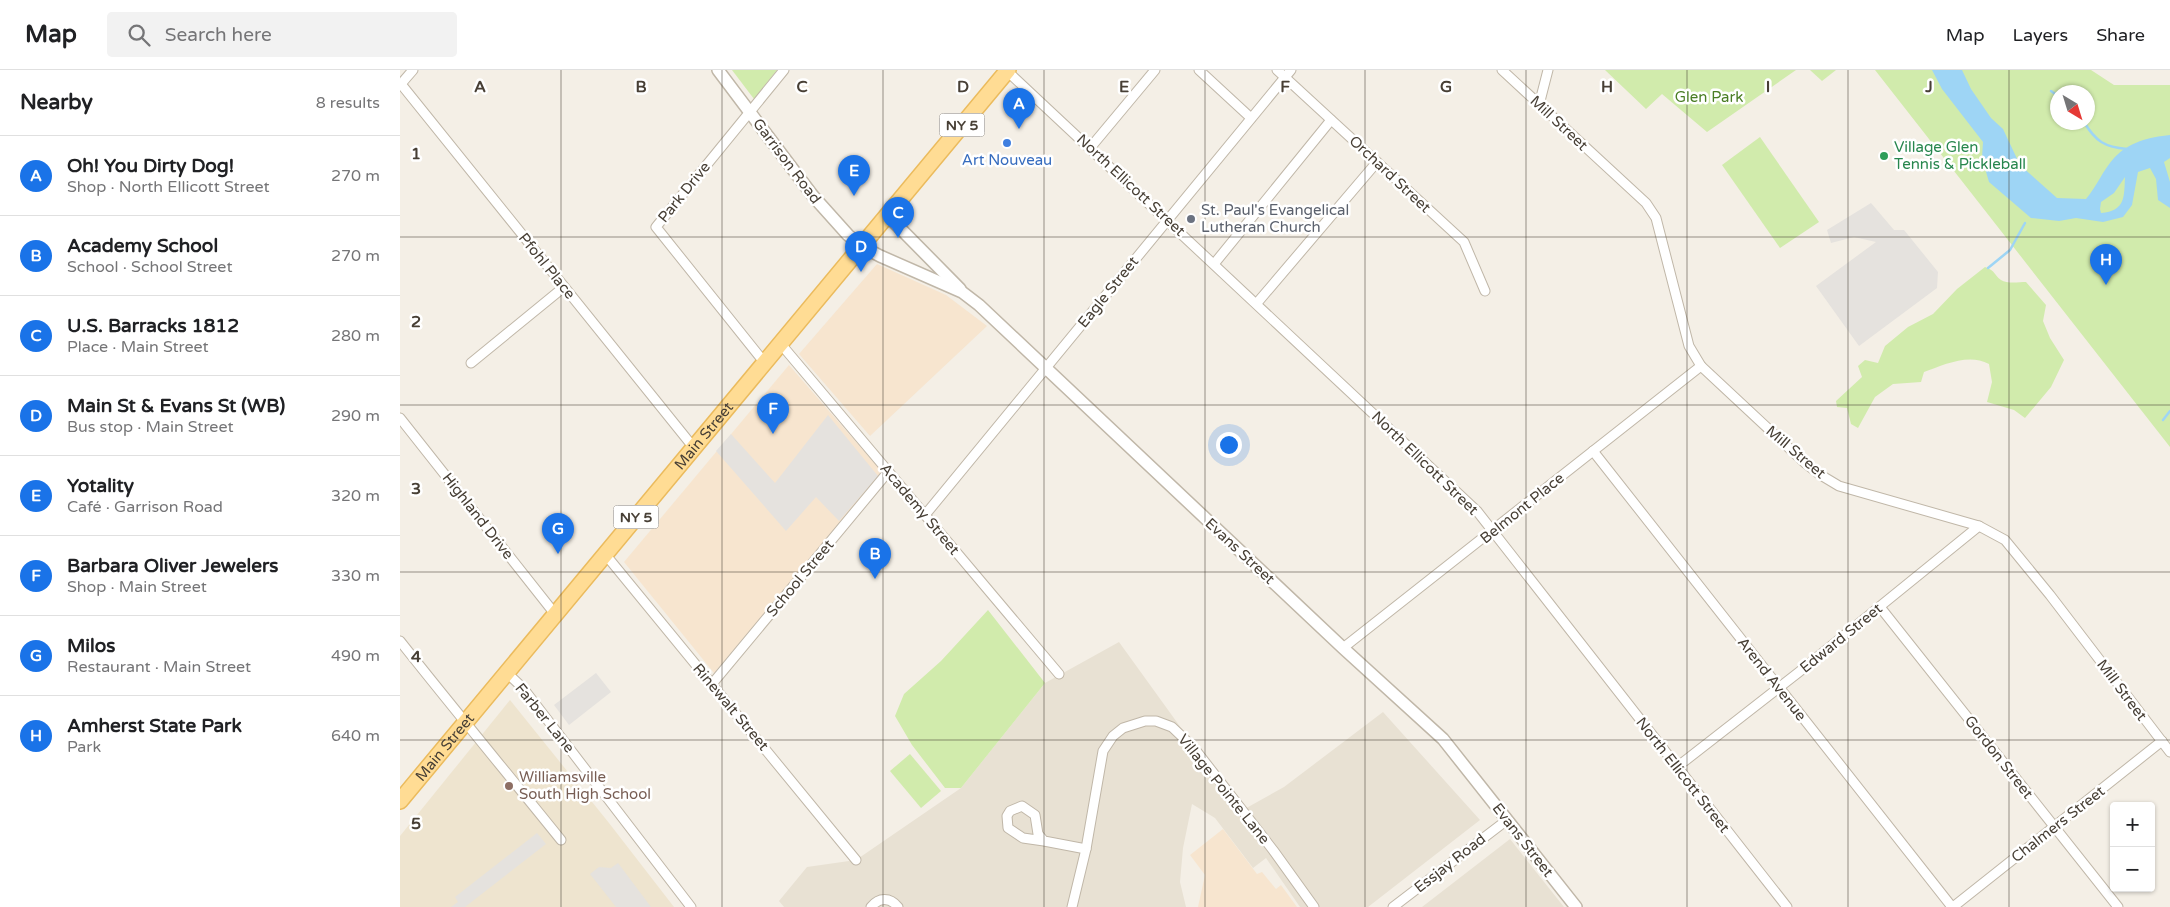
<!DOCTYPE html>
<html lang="en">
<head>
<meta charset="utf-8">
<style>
	:root { --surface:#fff; --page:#f2f2f2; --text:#202124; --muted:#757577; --line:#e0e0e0; --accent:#1a73e8 }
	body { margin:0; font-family:"Varela Round",sans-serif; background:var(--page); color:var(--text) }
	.controls { position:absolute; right:15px; bottom:15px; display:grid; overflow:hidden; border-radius:5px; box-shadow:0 1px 4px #0004 }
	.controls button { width:45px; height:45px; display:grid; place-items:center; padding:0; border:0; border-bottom:1px solid var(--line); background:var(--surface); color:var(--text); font:25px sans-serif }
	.compass { position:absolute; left:1650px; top:15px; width:45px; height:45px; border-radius:50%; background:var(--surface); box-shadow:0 1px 4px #0004; rotate:142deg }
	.you { position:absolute; left:828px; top:374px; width:18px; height:18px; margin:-12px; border:4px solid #fff; border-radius:50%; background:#1a73e8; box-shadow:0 0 0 8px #1a73e833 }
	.badge { display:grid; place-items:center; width:32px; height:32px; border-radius:50%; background:var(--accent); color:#fff; font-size:16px; font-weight:700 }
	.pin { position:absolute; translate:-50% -41px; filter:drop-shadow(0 1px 2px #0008) }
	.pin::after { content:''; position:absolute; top:26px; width:18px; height:15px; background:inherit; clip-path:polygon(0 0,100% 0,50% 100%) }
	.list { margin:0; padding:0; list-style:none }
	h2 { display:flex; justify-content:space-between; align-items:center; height:65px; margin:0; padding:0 20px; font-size:21px }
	h2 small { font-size:16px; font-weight:400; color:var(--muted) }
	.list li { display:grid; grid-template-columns:32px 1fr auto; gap:15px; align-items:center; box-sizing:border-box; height:80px; padding:0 20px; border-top:1px solid var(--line) }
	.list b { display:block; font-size:19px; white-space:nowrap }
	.list p { margin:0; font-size:16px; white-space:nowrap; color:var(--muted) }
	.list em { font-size:16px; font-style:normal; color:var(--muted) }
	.icon { flex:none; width:28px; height:28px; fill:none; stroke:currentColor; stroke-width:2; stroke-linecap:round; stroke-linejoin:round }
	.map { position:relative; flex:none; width:1770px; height:837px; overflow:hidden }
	header { display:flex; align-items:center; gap:30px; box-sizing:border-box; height:70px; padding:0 25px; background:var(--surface); border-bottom:1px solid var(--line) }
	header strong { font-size:24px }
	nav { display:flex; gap:28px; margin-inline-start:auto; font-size:18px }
	.search { width:350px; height:45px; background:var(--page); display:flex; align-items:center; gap:12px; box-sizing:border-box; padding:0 18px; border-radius:5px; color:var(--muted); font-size:19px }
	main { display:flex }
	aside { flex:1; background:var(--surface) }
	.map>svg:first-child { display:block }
	.residential { fill:#e8e1d3 }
	.commercial { fill:#f7e5cf }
	.education { fill:#eee4cf }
	.green { fill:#d1ebac; fill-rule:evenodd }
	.parking { fill:#e5e2de }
	.water { fill:#9ed5f5; fill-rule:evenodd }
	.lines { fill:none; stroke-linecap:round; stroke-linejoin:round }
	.stream { stroke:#9ed5f5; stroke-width:2.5 }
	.minor-casing { stroke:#c0b7a8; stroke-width:11 }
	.tertiary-casing { stroke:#c0b7a8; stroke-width:14 }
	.primary-casing { stroke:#ebbb5d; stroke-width:18 }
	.minor { stroke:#fff; stroke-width:9 }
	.tertiary { stroke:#fff; stroke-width:11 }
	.primary { stroke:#ffdc94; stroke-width:15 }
	.grid { fill:none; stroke:#473f35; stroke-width:1; stroke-opacity:0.55 }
	.shop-dot { fill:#3f7fe0; stroke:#fff; stroke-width:2 }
	.leisure-dot { fill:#2e9e5b; stroke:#fff; stroke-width:2 }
	.worship-dot { fill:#6b7280; stroke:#fff; stroke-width:2 }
	.education-dot { fill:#8d6e63; stroke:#fff; stroke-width:2 }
	.labels { text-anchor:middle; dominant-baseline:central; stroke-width:5; stroke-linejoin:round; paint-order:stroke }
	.shield { fill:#fff; stroke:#7e7972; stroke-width:1 }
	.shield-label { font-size:14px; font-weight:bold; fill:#473f35 }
	.park-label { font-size:15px; fill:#497d24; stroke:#fff }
	.street-label { font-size:15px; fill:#473f35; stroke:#fff }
	.leisure-label { font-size:15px; fill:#27864d; stroke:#fff; text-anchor:start }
	.shop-label { font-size:15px; fill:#366cbe; stroke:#fff }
	.worship-label { font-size:15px; fill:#5b616d; stroke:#fff; text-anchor:start }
	.education-label { font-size:15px; fill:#785e54; stroke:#fff; text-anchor:start }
	.grid-label { font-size:16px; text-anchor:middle; font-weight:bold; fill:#473f35; stroke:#fff; stroke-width:5; stroke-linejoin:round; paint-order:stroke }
</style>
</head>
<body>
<header>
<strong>Map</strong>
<div class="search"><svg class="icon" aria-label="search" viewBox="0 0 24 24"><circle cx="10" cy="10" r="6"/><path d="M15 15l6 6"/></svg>Search here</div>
<nav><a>Map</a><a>Layers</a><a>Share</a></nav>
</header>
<main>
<aside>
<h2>Nearby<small>8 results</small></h2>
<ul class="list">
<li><span class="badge">A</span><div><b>Oh! You Dirty Dog!</b><p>Shop · North Ellicott Street</p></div><em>270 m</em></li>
<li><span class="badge">B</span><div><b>Academy School</b><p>School · School Street</p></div><em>270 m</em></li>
<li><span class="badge">C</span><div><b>U.S. Barracks 1812</b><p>Place · Main Street</p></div><em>280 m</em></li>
<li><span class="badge">D</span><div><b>Main St &amp; Evans St (WB)</b><p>Bus stop · Main Street</p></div><em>290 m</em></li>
<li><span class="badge">E</span><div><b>Yotality</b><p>Café · Garrison Road</p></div><em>320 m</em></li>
<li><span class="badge">F</span><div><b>Barbara Oliver Jewelers</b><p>Shop · Main Street</p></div><em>330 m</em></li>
<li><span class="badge">G</span><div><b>Milos</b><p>Restaurant · Main Street</p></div><em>490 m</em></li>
<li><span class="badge">H</span><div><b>Amherst State Park</b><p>Park</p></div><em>640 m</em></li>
</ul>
</aside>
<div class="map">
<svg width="1770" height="837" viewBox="0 0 1770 837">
	<rect width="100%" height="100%" fill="#f4efe6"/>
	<g class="residential">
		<polygon points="719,572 841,741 884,717 983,642 1080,750 968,837 900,837 866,788 853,798 815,748 792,734 783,778 780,812 786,837 384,837 379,831 407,797 456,790 561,718 645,613"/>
		<polygon points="1110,769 1164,837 1022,837"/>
	</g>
	<g class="commercial">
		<polygon points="477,194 546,225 587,256 470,366 399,284"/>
		<polygon points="389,295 483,403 314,603 224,492"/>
		<polygon points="823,759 857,804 862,802 876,819 881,815 897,837 798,837 805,805 790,785"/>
	</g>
	<polygon class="education" points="110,630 209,753 274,837 0,837 0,766"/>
	<g class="green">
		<polygon points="332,0 377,0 354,29"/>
		<polygon points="1205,0 1396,0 1307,62 1262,24 1246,39"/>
		<polygon points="1410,0 1436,0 1422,11"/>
		<path d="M1475,0H1691L1714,15H1770V377ZM1658,22H1688V52H1658Z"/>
		<polygon points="1360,67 1419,152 1380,178 1322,95"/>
		<path d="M1585,197C1596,201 1594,205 1601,210C1607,214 1619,212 1626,212L1646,235L1643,251L1650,268L1664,290L1651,317L1625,348L1614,340L1587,332L1592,312L1589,294C1568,283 1544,295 1524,302L1521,312L1493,314L1475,327L1458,358L1451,354L1447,338L1437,337L1436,331L1462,307L1458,296L1465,290L1478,293L1485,276L1508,257L1533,244L1557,219Z"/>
		<polygon points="588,540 645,613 561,718 545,718 512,675 495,646 504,624 541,591"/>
		<polygon points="510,684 541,721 521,738 490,701"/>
	</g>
	<g class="parking">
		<polygon points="1471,133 1494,160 1504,160 1538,202 1537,218 1459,276 1416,216 1476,172 1454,167 1431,173 1427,160"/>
		<polygon points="428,345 478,406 439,451 416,427 386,461 316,381 331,364 375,413"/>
		<polygon points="196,603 211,622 169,655 154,635"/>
		<polygon points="137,763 146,774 65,837 51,837 58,832 55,827"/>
		<polygon points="218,793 251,837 216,837 190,804 199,797 211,798"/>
	</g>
	<path class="water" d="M1532,0H1562L1571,19L1591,48L1603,59L1620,95L1657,128L1686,129C1697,116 1703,100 1714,88C1729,72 1749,67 1770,65V88L1764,92L1770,112V138L1758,130L1756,109L1750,98L1738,102L1732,135L1723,147L1703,152L1676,148L1659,151L1631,148L1589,112L1582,88L1583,72L1542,19ZM1725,107C1724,126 1726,141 1701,143L1700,139L1701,132L1714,123Z"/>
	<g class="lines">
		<g class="stream">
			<polyline points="1651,21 1658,26"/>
			<path d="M1684,52C1696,72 1705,77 1727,79"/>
			<polyline points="1588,198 1610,180 1625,153"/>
			<polyline points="1763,350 1770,341"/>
		</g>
		<defs>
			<g id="minor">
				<polyline points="606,0 1077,441 1387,837"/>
				<polyline points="799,0 851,48"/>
				<polyline points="877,0 1064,172 1085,221"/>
				<polyline points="1102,0 1246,133 1256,148 1289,276 1301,296 1405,393 1419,404 1439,416 1579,456 1605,470 1650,525 1770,682"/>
				<polyline points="1,14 294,378"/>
				<polyline points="0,15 13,0"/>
				<polyline points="1139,35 1148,0"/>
				<polyline points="690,78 755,0"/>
				<polyline points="814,194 931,50"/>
				<polyline points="857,233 977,92"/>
				<polyline points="380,273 659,604"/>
				<polyline points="364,292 256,157 384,0"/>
				<polyline points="71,293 164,217"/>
				<polyline points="0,348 155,544"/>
				<polyline points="1193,381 1552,837"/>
				<polyline points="525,445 891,0"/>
				<polyline points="205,484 456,790"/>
				<polyline points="1480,537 1718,837"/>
				<path d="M0,571C53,638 107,703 161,770"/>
				<polyline points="943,578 1301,296"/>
				<polyline points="106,602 123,618 291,837"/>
				<polyline points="312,614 488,402"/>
				<polyline points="1277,697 1399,602 1579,456"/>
				<polyline points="644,771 623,768 608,758 607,746 610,741 622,736 635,745 638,764 644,771 686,779"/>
				<path d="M471,837C479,827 490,827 498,837"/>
				<polyline points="672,837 686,779 703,681 713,666 723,658 745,651 756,651 772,657 794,678 873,780 914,837"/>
				<polyline points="993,837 1107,750"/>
				<polyline points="1553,837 1762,671"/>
			</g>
			<g id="tertiary">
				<polyline points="318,0 413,126 448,165 461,176 480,186 562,222 579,235 943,578 1043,669 1176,837"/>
				<polyline points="487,145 560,219"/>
			</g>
			<g id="primary">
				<path id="s1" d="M0,731L608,0"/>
			</g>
		</defs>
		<use href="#minor" class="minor-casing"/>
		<use href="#tertiary" class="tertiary-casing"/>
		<use href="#primary" class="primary-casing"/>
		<use href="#minor" class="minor"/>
		<use href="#tertiary" class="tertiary"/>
		<use href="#primary" class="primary"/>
	</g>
	<path class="grid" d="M161,0V837M322,0V837M483,0V837M644,0V837M805,0V837M965,0V837M1126,0V837M1287,0V837M1448,0V837M1609,0V837M0,167H1770M0,335H1770M0,502H1770M0,670H1770"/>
	<circle class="shop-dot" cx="607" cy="73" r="5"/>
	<circle class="leisure-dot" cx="1484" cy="86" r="5"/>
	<circle class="worship-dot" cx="791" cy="149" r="5"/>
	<circle class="education-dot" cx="109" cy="716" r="5"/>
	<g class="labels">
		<g class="shield">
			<rect x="539.5" y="43.5" width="45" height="23" rx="4"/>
			<rect x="213.5" y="435.5" width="45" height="23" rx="4"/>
		</g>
		<g class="shield-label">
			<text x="562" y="55">NY 5</text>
			<text x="236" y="447">NY 5</text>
		</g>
		<g class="park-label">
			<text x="1309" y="27">Glen Park</text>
		</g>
		<g class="street-label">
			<text transform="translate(1159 53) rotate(43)">Mill Street</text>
			<text transform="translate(387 91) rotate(53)">Garrison Road</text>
			<text transform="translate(990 104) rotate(43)">Orchard Street</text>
			<text transform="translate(731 115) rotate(43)">North Ellicott Street</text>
			<text transform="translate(284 122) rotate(-51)">Park Drive</text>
			<text transform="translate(147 196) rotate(51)">Pfohl Place</text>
			<text transform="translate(708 222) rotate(-51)">Eagle Street</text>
			<text stroke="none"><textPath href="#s1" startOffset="475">Main Street</textPath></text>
			<text transform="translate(1396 382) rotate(40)">Mill Street</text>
			<text transform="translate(1025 393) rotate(44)">North Ellicott Street</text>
			<text transform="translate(1122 438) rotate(-39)">Belmont Place</text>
			<text transform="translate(520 439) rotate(50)">Academy Street</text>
			<text transform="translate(78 446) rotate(52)">Highland Drive</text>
			<text transform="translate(840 481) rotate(43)">Evans Street</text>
			<text transform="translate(400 508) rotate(-50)">School Street</text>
			<text transform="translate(1441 568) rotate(-39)">Edward Street</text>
			<text transform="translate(1372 609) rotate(52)">Arend Avenue</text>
			<text transform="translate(1722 620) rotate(53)">Mill Street</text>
			<text transform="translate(331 637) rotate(50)">Rinewalt Street</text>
			<text transform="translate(145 648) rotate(51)">Farber Lane</text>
			<text stroke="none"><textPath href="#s1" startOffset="70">Main Street</textPath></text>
			<text transform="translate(1599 687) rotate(52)">Gordon Street</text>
			<text transform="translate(1283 705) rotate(52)">North Ellicott Street</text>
			<text transform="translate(824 719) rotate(51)">Village Pointe Lane</text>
			<text transform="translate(1658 754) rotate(-38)">Chalmers Street</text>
			<text transform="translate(1123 770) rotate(52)">Evans Street</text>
			<text transform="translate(1050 793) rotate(-38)">Essjay Road</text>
		</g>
		<g class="leisure-label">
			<text x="1494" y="77">Village Glen<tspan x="1494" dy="17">Tennis &amp; Pickleball</tspan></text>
		</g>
		<g class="shop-label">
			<text x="607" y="90">Art Nouveau</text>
		</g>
		<g class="worship-label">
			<text x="801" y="140">St. Paul's Evangelical<tspan x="801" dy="17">Lutheran Church</tspan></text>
		</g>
		<g class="education-label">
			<text x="119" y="707">Williamsville<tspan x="119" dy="17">South High School</tspan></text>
		</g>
	</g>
	<g class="grid-label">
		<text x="80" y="22">A</text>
		<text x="241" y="22">B</text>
		<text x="402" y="22">C</text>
		<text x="563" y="22">D</text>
		<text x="724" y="22">E</text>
		<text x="885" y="22">F</text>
		<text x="1046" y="22">G</text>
		<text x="1207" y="22">H</text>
		<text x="1368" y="22">I</text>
		<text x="1529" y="22">J</text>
		<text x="16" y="89">1</text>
		<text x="16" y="257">2</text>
		<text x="16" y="424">3</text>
		<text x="16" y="592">4</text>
		<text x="16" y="759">5</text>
	</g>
</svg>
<div class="controls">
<button>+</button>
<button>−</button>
</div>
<svg class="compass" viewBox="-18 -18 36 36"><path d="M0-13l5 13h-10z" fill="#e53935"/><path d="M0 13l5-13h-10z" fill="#757577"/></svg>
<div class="you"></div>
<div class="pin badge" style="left:619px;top:59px">A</div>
<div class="pin badge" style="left:475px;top:509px">B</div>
<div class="pin badge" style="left:498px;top:168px">C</div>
<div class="pin badge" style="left:461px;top:202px">D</div>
<div class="pin badge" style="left:454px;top:126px">E</div>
<div class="pin badge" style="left:373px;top:364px">F</div>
<div class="pin badge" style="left:158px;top:484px">G</div>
<div class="pin badge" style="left:1706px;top:215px">H</div>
</div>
</main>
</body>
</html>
